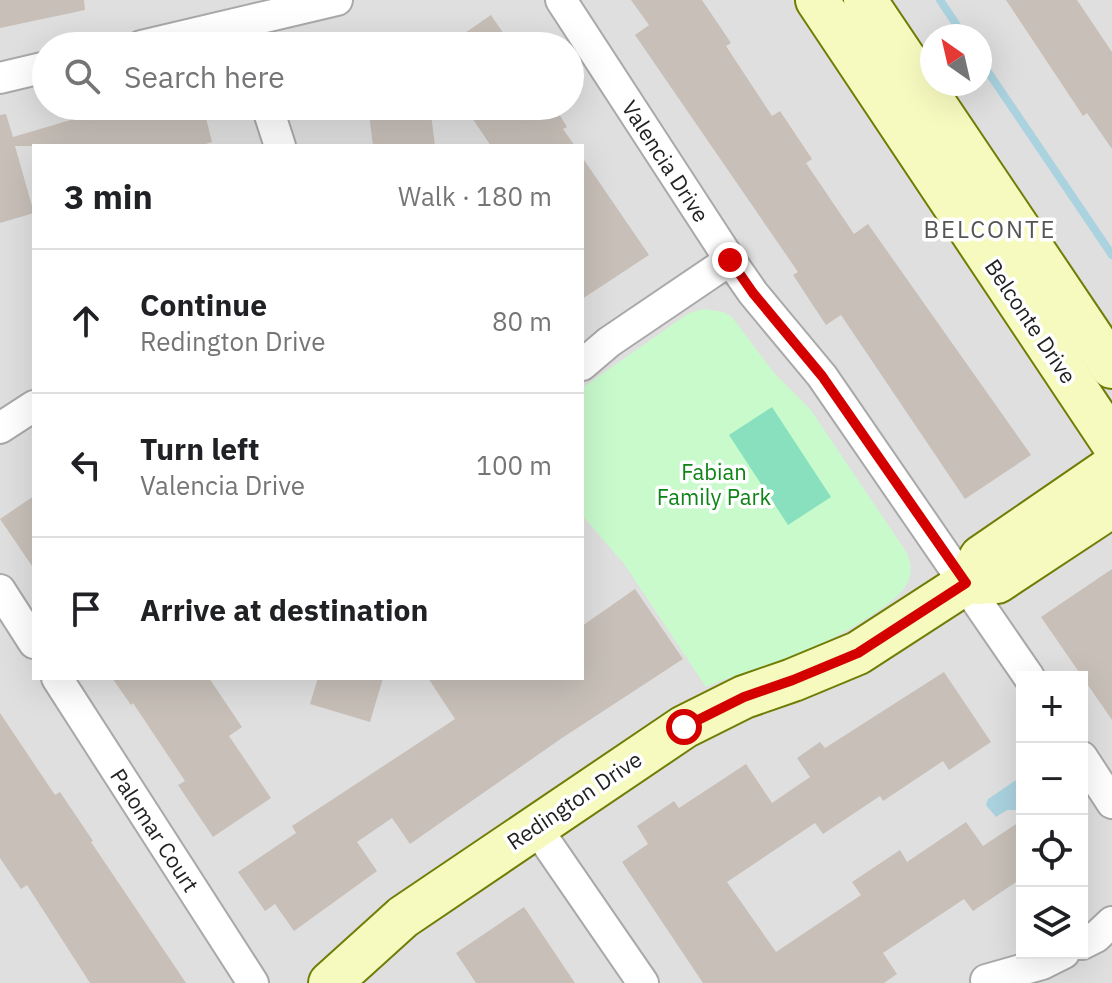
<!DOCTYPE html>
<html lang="en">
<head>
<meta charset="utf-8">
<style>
	:root { --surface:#fff; --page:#f6f6f6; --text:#202124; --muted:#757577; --line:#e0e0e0 }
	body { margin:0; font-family:"IBM Plex Sans",sans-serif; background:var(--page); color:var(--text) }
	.controls { position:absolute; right:24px; bottom:24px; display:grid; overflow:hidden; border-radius:0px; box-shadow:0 8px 32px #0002 }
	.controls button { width:72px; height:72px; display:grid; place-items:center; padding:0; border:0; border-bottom:2px solid var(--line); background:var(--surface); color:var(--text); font:40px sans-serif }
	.compass { position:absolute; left:920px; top:24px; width:72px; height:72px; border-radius:50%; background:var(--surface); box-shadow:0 8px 32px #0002; rotate:326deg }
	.stop { position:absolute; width:24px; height:24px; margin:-18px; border:6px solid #d40000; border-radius:50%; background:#fff }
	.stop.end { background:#d40000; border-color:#fff; box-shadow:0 2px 8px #0008 }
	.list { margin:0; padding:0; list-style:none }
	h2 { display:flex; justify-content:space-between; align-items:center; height:104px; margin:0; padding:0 32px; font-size:34px }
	h2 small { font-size:26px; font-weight:400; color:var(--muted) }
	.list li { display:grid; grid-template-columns:52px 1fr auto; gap:24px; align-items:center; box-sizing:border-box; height:144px; padding:0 32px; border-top:2px solid var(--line) }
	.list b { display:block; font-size:30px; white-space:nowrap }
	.list p { margin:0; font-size:26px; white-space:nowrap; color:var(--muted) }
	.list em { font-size:26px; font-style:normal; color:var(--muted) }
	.icon { flex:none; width:44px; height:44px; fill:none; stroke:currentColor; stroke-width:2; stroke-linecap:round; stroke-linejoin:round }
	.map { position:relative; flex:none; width:1112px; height:983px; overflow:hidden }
	.search { position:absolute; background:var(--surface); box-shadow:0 8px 32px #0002; left:32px; top:32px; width:552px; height:88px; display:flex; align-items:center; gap:20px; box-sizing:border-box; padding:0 28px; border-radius:44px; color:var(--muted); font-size:30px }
	.panel { position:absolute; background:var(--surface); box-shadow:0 8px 32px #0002; left:32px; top:144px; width:552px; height:536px; border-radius:0px }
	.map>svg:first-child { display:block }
	.residential { fill:#e0dfdf; fill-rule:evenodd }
	.park { fill:#c8facc }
	.pitch { fill:#88e0be }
	.water { fill:#aad3df }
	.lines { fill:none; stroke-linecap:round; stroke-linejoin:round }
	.stream { stroke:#aad3df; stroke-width:8 }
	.building { fill:#c7bfb8 }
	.street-casing { stroke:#a9a9a9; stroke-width:34 }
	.secondary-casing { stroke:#707d05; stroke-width:46 }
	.street { stroke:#fff; stroke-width:30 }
	.secondary { stroke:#f7fabf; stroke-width:42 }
	.route { stroke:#d40000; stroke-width:10 }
	.labels { text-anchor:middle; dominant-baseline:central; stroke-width:7; stroke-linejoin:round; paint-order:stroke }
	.street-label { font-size:22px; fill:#222; stroke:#fff }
	.park-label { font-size:22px; fill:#0c8416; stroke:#fff }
	.neighbourhood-label { font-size:24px; letter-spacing:2px; fill:#555; stroke:#fff }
</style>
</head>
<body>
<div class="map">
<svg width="1112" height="983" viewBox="0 0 1112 983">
	<rect width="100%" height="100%" fill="#f2efe9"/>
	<path class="residential" d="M0,0H1112V983H0ZM932,36H980V84H932ZM46,46H570V106H46ZM34,146H582V678H34ZM1022,677H1082V953H1022Z"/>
	<path class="park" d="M704,309L723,312L732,317L774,373L810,409L903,547C909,556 912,565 910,576C906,591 893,600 882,608C853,629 822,645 788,658C761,668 733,675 706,687L625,565L582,515V388L689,313Z"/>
	<polygon class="pitch" points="772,407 831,497 788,525 729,435"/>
	<polygon class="water" points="1019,778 1022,780 1022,802 1016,810 1007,810 996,817 986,805 988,799"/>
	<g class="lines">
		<g class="stream">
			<polyline points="940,0 964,36"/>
			<polyline points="980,60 1112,255"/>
		</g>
	</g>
	<g class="building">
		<polygon points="0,0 84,0 85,10 0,28"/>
		<polygon points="631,0 702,0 731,43 726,46 772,116 780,111 812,159 806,163 854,234 868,224 1031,455 965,499 841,315 826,325 793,275 798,272 635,35 649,25"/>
		<polygon points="1006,0 1077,0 1112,52 1112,149 1087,113 1083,116"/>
		<polygon points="491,15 512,46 446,46"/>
		<polygon points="118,106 203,106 212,142 199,146 15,146 34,213 0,223 0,115 6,114 13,137"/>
		<polygon points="368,106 430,106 435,146 373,146"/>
		<polygon points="464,106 554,106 567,127 563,129 575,146 491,146"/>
		<polygon points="582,157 649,255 582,299"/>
		<polygon points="34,496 34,569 0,519"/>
		<polygon points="1112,569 1112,720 1041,617"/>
		<polygon points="635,589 683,659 562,738 410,844 392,818 357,842 377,871 294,931 275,904 265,911 238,872 296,833 292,826 455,719 428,678 582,678 582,626"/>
		<polygon points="944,672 991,742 949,770 943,761 883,801 880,796 823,834 815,823 727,882 776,952 861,895 852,882 900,850 907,862 966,822 983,846 1022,820 1022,878 973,911 964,899 883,953 897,974 884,983 703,983 622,862 648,844 637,826 674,801 679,808 746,764 772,803 810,777 797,758 820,742 825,748"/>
		<polygon points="112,678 209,678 242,727 229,736 271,798 213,837 178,785 185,781 133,703 131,705"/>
		<polygon points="318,678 383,678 370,722 310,704"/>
		<polygon points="0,713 55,795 60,792 93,841 91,842 186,983 90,983 27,885 21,889 0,858"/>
		<polygon points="524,907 575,983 476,983 456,953"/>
	</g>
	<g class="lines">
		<defs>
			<g id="street">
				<polyline points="561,0 730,260 753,293 822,376 1029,677"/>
				<polyline points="141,46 337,0"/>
				<polyline points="0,78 46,67"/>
				<polyline points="267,106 280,146"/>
				<polyline points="582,365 609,342 730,260"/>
				<polyline points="0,428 34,406"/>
				<polyline points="0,590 34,643"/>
				<polyline points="57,678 253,983"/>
				<polyline points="1082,757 1112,803"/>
				<polyline points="535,826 643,983"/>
				<polyline points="1082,944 1096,937 1112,922"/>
				<polyline points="986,980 1042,964 1064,953"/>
			</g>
			<g id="secondary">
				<polyline points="817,0 1112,442"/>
				<polyline points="865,0 1112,367"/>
				<polyline points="976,583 997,582 1112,506"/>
				<polyline points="330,983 403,917 684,727 744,697 793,680 858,653 966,583 981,557 1112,467"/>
			</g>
		</defs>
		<use href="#street" class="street-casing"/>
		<use href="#secondary" class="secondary-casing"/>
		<use href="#street" class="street"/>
		<use href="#secondary" class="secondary"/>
	</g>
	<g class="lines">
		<polyline class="route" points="684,727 744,697 793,680 858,653 966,583 822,376 753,293 730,260"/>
	</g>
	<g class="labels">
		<g class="street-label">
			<text transform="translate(666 161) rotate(57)">Valencia Drive</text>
			<text transform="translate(1031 321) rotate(56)">Belconte Drive</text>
			<text transform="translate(574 800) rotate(-34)">Redington Drive</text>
			<text transform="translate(155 830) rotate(57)">Palomar Court</text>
		</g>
		<g class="park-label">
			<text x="714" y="471">Fabian<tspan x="714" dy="25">Family Park</tspan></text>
		</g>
		<g class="neighbourhood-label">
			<text x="990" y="229">BELCONTE</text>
		</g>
	</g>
</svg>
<div class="controls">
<button>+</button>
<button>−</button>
<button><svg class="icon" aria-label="locate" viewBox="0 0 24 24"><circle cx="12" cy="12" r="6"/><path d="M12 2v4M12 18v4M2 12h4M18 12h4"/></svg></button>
<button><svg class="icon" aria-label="layers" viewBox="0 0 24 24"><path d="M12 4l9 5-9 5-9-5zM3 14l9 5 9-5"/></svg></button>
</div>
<svg class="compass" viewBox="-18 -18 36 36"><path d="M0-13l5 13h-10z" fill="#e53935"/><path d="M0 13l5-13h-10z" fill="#757577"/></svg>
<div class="stop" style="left:684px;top:727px"></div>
<div class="stop end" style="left:730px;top:260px"></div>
<div class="search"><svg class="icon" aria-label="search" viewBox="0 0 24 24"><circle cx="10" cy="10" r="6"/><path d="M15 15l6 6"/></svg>Search here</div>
<section class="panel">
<h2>3 min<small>Walk · 180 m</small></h2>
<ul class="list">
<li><svg class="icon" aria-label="ahead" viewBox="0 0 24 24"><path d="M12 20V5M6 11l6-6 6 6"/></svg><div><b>Continue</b><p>Redington Drive</p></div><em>80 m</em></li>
<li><svg class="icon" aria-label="left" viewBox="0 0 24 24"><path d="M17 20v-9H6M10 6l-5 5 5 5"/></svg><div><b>Turn left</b><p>Valencia Drive</p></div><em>100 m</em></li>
<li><svg class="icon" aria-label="arrive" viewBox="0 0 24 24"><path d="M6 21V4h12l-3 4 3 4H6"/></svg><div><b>Arrive at destination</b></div></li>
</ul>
</section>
</div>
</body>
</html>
